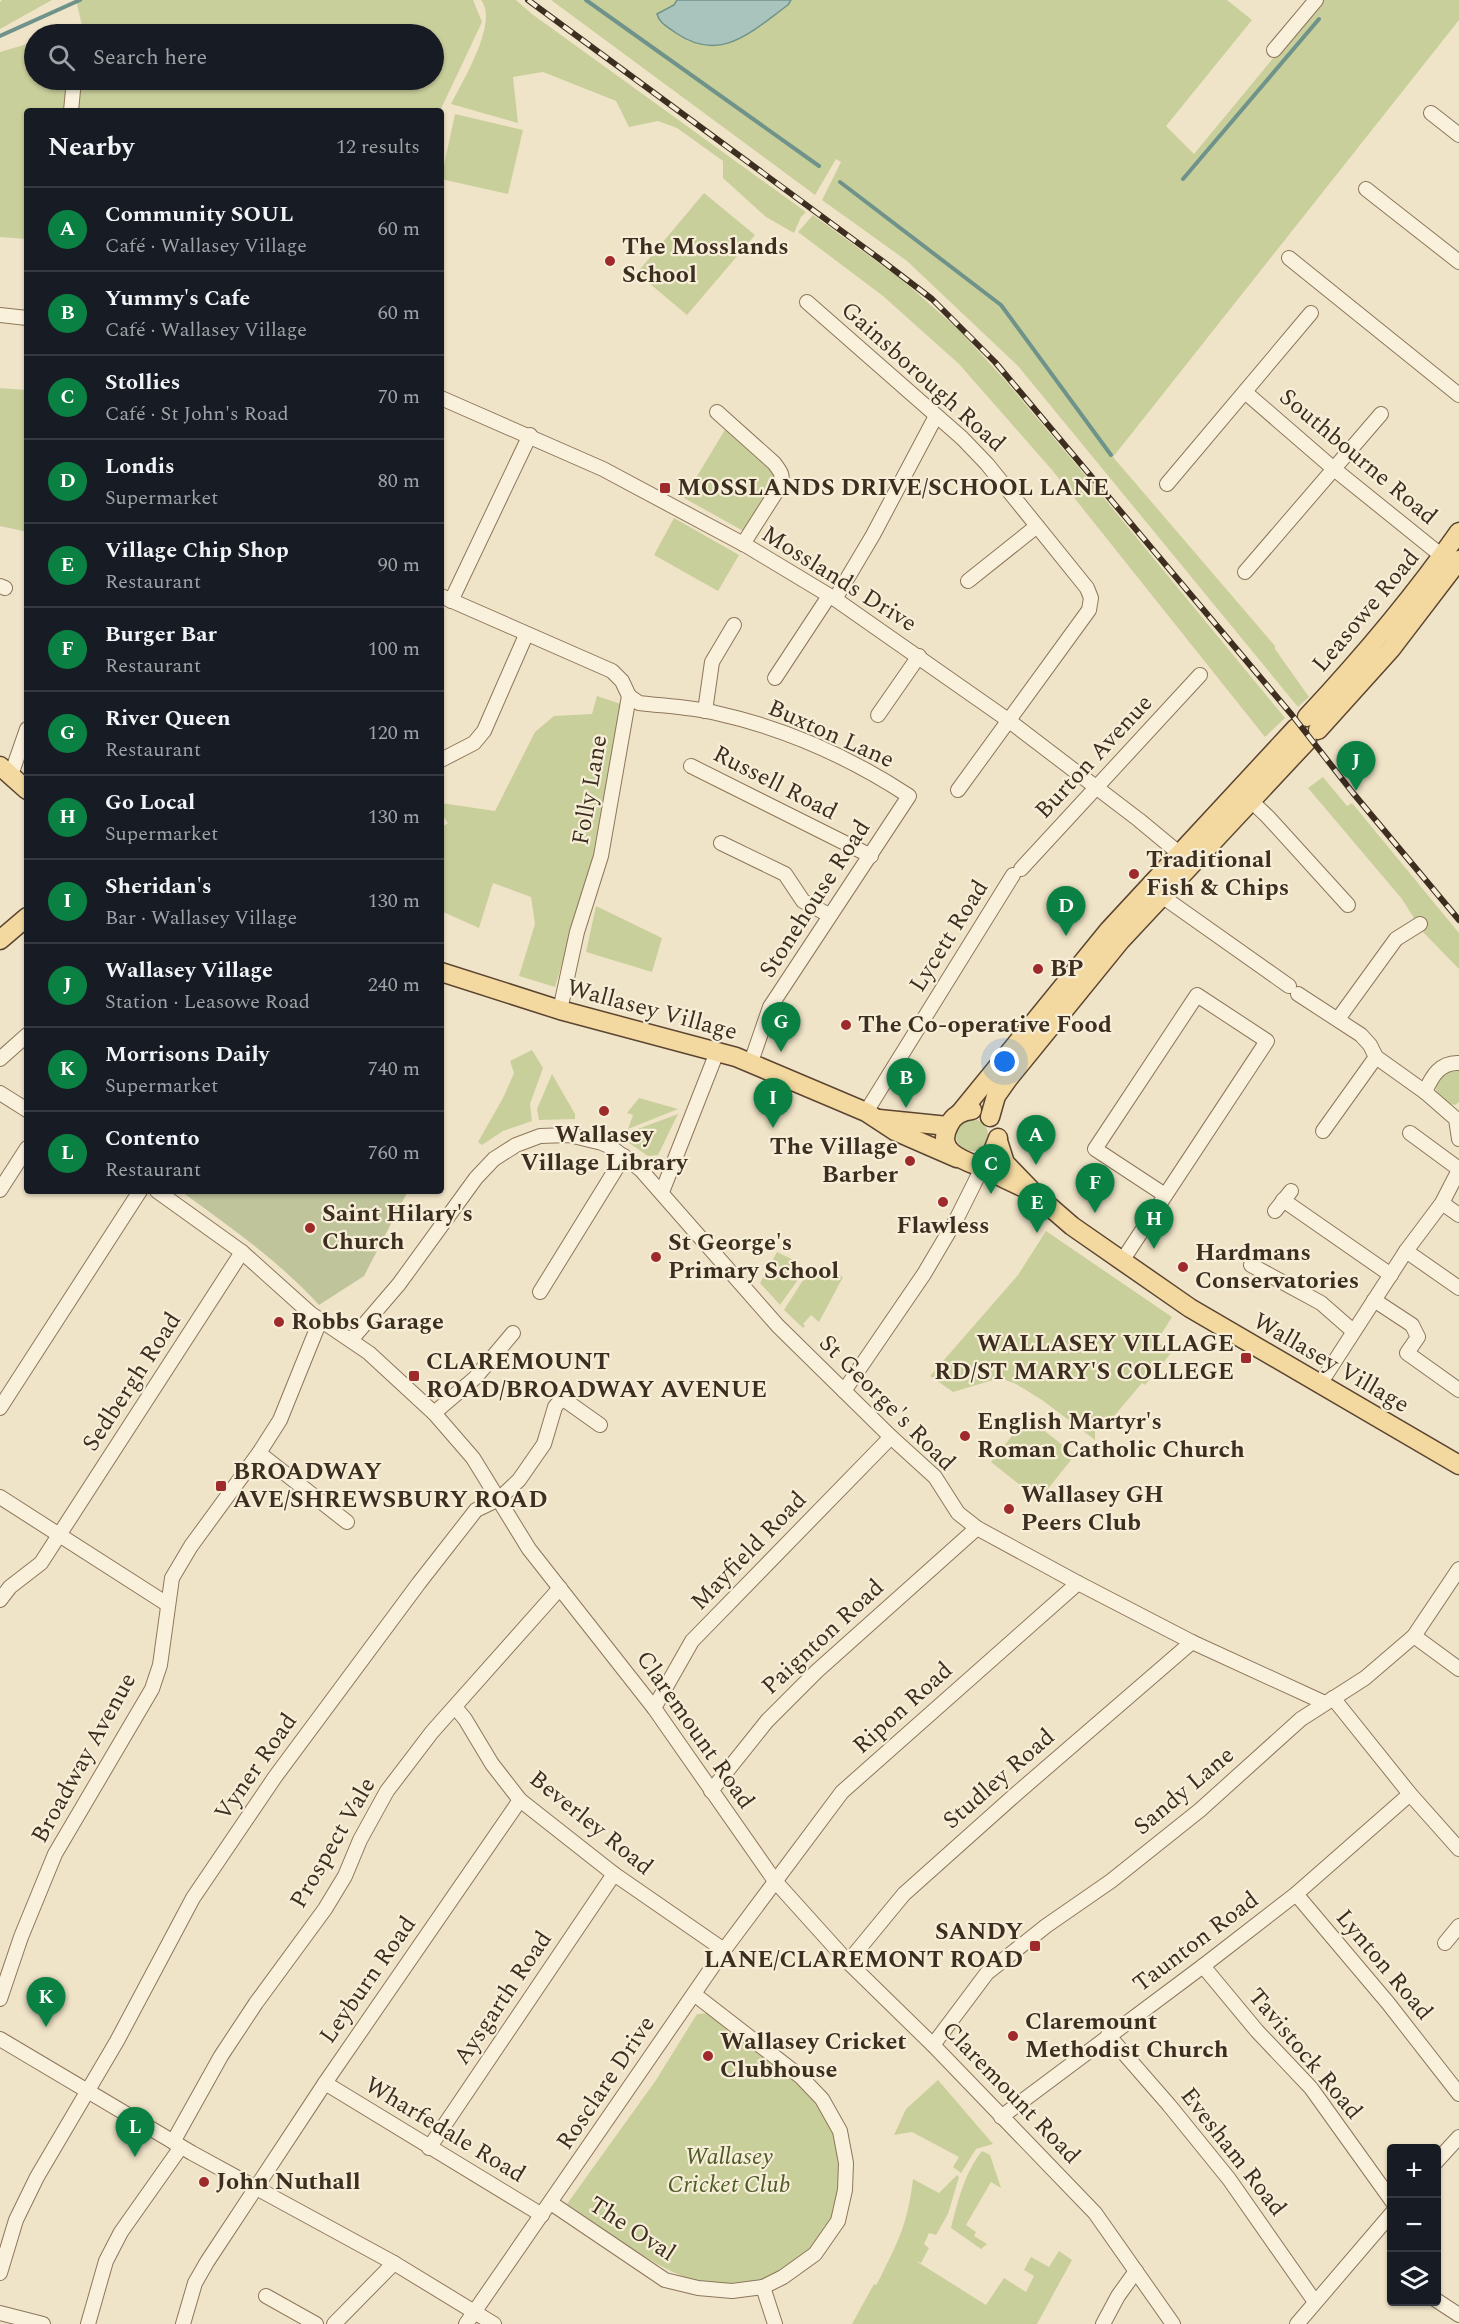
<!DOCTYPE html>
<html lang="en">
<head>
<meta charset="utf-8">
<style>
	:root { --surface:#171b24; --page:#242831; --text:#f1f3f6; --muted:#9ea1a6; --line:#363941; --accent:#0b8043 }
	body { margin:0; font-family:Spectral,serif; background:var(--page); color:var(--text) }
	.controls { position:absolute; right:18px; bottom:18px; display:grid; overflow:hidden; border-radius:6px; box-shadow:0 2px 4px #0004 }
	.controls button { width:54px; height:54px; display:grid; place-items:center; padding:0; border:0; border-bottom:2px solid var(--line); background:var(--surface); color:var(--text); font:30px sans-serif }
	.you { position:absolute; left:1005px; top:1062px; width:21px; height:21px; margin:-15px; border:4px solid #fff; border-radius:50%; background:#1a73e8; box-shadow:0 0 0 9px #1a73e833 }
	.badge { display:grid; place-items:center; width:39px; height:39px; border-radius:50%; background:var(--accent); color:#fff; font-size:20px; font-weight:700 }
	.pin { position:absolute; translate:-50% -50px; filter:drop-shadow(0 2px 3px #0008) }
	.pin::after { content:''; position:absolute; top:32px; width:21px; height:18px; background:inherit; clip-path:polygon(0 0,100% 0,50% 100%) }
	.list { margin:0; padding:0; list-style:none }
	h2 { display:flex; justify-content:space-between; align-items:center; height:78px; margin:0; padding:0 24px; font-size:26px }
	h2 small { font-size:20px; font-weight:400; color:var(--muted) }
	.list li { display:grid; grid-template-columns:39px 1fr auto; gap:18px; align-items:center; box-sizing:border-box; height:84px; padding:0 24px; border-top:2px solid var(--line) }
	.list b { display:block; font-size:22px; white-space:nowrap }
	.list p { margin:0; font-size:20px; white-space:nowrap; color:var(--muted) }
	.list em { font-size:20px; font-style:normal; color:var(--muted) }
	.icon { flex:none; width:33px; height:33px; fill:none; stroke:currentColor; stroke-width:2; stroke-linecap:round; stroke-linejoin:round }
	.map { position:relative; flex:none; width:1459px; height:2324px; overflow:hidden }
	.search { position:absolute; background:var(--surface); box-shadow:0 2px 4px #0004; left:24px; top:24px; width:420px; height:66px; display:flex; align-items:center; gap:15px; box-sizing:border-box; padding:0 21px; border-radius:33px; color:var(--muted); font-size:22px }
	.panel { position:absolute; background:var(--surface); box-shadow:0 2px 4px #0004; left:24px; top:108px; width:420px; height:1086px; border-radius:6px }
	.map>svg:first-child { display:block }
	.green { fill:#c9cf9b }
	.cemetery { fill:#bfc49a }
	.water { fill:#a9c4bc; stroke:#6f938a; stroke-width:1.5 }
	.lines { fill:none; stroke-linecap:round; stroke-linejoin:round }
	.stream { stroke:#6f938a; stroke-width:4 }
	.minor-casing { stroke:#8d765c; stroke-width:16 }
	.major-casing { stroke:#5b4430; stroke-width:21 }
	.minor { stroke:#faf1dc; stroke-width:14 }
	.major { stroke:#f3d9a0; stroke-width:18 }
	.rail-casing { stroke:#3d2e20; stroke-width:6 }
	.rail { stroke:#f7eed8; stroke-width:4; stroke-dasharray:11; stroke-linecap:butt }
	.poi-dot { fill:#9e2a2b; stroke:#f7eed8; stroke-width:2 }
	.labels { text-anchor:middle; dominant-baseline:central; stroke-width:4.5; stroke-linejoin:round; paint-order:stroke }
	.poi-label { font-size:24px; font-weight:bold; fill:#3d2e20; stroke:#f7eed8; text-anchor:start }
	.street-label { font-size:24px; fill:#3d2e20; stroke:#f7eed8 }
	.park-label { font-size:24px; font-style:italic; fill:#4d5a26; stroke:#f7eed8 }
</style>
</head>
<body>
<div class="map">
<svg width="1459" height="2324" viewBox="0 0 1459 2324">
	<rect width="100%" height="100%" fill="#f0e4c8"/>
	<g class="green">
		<polygon points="2,0 52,0 0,29 0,2"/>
		<polygon points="76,0 473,0 482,22 440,111 77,111 80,80 434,80 434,34 84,34"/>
		<path d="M481,0H516L532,14L806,212L801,217L794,233L766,217L723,178V161L677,128L658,121L629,127L616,101L543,72L513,77L518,123L451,104C462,82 499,22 481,0Z"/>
		<polygon points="551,0 1227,0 1252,20 1166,126 1194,154 1321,0 1459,0 1459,20 1113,457 1275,646 1275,649 1309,697 1298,707 1018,366 907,261 822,200 841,162 836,159 815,195"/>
		<polygon points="34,42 34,80 68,80 66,111 27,111 27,239 0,237 0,52"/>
		<polygon points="455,114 523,130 508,194 441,179"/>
		<polygon points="704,193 755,235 687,315 637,273"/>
		<polygon points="813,215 901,279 958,329 1004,379 1085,475 1285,718 1265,737 1052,470 959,364 883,296 798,232"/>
		<polygon points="0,388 27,390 27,532 0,526"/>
		<polygon points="726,428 755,451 777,476 776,483 745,532 684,498"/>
		<polygon points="674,518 739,555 718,591 654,555"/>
		<polygon points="597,696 621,704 591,867 555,987 519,976 535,924 531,897 493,883 479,928 441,911 441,828 448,823 441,813 441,803 495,811 535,732 554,716 592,714"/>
		<polygon points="1323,777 1347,806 1352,803 1459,933 1459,969 1422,931 1402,899 1308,788"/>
		<polygon points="596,906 662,938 652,972 586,952"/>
		<polygon points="532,1050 543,1068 530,1104 532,1121 503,1131 482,1145 478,1142 503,1098 514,1073 510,1061"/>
		<path d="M1451,1068L1459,1069V1102L1455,1105C1430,1101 1431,1079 1451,1068Z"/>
		<polygon points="552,1074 575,1114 575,1119 539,1120 537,1109"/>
		<polygon points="639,1098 678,1109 628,1129 633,1115 627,1113"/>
		<polygon points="678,1114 658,1155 648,1156 619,1136"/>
		<circle cx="972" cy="1135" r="16"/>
		<polygon points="1046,1231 1172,1317 1157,1341 1171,1353 1145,1385 1142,1383 1104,1428 1087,1415 1086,1417 1095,1427 1095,1440 1042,1400 1016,1384 1000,1378 953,1392 930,1376 1018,1275"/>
		<path d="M777,1252C788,1258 801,1260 802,1274L780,1305L760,1283Z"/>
		<polygon points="812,1266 823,1272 824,1268 843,1277 819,1322 811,1315 803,1324 805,1326 803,1328 784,1310"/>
		<polygon points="1027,1417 1075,1455 1039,1500 991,1462"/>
		<path d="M710,2013C732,2031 755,2049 778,2066C790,2076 805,2086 816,2099C843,2130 848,2181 833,2219C822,2245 793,2268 767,2279C747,2286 725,2284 704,2282C666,2278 601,2226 567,2204L656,2080L697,2014Z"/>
		<polygon points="938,2080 993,2144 976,2149 961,2173 953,2167 959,2157 912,2132 894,2135 906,2109"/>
		<path d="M982,2151L990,2155L1001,2188L991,2182L966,2225L976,2232L974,2236L987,2244L981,2249L951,2228C958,2201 964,2174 982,2151Z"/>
		<path d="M957,2175L959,2177L948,2214L936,2235L929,2233L924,2244L929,2248L921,2263L916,2261L986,2305L1004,2278L1026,2292L1034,2276L1024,2270L1031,2257L1049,2267L1059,2251L1072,2260L1037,2324H852L874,2284L876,2285L880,2278C899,2240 908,2222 913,2179L939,2193Z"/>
	</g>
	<path class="cemetery" d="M408,1191L364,1276L319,1305C279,1261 230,1227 182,1192Z"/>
	<path class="water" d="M677,0H791L788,5C752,31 721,64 676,33C668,27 659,23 657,14L674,5Z"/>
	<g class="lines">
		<g class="stream">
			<polyline points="586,0 819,166"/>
			<polyline points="0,36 80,0"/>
			<polyline points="1183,179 1319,19"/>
			<polyline points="840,182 1001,305 1111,455"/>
		</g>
		<defs>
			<g id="minor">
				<polyline points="1274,50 1316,0"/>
				<polyline points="71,111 74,80"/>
				<polyline points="1431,113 1459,135"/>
				<polyline points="1366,189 1459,262"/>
				<polyline points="1289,258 1459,395"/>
				<polyline points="807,302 962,438 987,464 1087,588 1091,598 1089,610 958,790"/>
				<polyline points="0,315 27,318"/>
				<polyline points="1245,392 1334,469 1442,556"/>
				<polyline points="441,398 603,469 747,546 835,599 1008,720 1139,820 1186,859"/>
				<path d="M717,412L774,463C781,472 784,476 780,486L743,544"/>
				<polyline points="1167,484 1311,313"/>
				<polyline points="1245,572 1381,414"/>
				<polyline points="968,581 1037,526"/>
				<polyline points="0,586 5,588"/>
				<polyline points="441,596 612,671 622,681 629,696 601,856 577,932 560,1010"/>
				<polyline points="835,599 873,535 936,416"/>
				<polyline points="451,601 530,435"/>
				<polyline points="775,678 829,596"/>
				<path d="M629,696L639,703C664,706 691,707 716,713C784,728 851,758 909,796L770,1007L751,1062"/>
				<polyline points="705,711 712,662 734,625"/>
				<polyline points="878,715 919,656"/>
				<polyline points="441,760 474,743 484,731 526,635"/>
				<polyline points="691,766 871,856"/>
				<polyline points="11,775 27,729"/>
				<polyline points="1245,795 1268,817 1348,905"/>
				<polyline points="721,843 785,874 803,901 829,915"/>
				<polyline points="1021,869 1200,675"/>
				<polyline points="1156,892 1289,986"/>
				<polyline points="1298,994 1361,1035 1370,1045 1376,1057 1425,1092 1456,1119 1459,1139"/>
				<polyline points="1338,1019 1396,939 1420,924"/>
				<polyline points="0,1059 27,1035"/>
				<path d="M1425,1092C1432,1076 1440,1062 1459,1063"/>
				<polyline points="0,1093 27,1110"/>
				<polyline points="866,1112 1013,875"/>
				<polyline points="1323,1131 1376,1057"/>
				<polyline points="1410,1133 1459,1169"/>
				<polyline points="0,1190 27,1148"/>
				<polyline points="157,1191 242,1252 310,1313 369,1353 434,1413 473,1458 529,1549 654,1708 775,1881 848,1962 933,2045 1095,2213 1173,2324"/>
				<polyline points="662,1192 717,1052"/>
				<polyline points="1283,1200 1391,1275"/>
				<polyline points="1442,1203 1459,1215"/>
				<polyline points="1275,1211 1291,1191"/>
				<polyline points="1406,1251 1459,1288"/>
				<polyline points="1122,1261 1267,1041 1197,995 1095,1149 1165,1195"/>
				<polyline points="1251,1265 1321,1303 1353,1331"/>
				<polyline points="540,1292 624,1156"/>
				<polyline points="1374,1300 1412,1325 1418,1337 1407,1353 1459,1390"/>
				<polyline points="351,1340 399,1284 476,1178 494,1159 516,1145 540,1136 569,1135 602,1143 611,1147 641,1170 778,1326 891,1437 935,1477 958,1513 977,1528 1078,1583 1192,1642 1325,1703"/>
				<polyline points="1320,1384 1406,1251 1442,1203 1459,1170"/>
				<polyline points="844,1391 924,1274 957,1218 982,1168"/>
				<polyline points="0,1408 140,1191"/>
				<polyline points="434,1413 475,1378 513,1333"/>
				<polyline points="259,1453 347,1522"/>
				<polyline points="0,1497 167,1604"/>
				<polyline points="0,1600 10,1587 41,1563 242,1252"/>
				<polyline points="1414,1636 1459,1669"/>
				<polyline points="1333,1698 1410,1794 1459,1849"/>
				<polyline points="455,1707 465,1719 492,1764 520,1800 614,1874 724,1950"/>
				<polyline points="654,1708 692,1641 891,1437"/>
				<polyline points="711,1791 767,1721 817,1671 977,1528"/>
				<polyline points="1296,1894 1388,2003 1459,2094"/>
				<polyline points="1445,1943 1459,1926"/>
				<polyline points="848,1962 904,1894 1016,1794 1192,1642"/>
				<polyline points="1203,1966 1257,2031 1311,2088 1392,2201"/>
				<polyline points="0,1999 21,1937 55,1854 152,1689 160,1665 172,1578 191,1546 259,1453 280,1420 320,1321"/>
				<polyline points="1108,2035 1169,2105 1229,2179 1315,2302"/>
				<polyline points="0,2039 192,2153 394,2263 494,2324"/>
				<polyline points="933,2045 987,1973 1046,1926 1111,1881 1200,1810 1301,1719 1365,1678 1414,1636 1459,1569"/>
				<polyline points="325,2083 542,2215"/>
				<polyline points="1001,2117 1203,1966 1296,1894 1410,1794"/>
				<polyline points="173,2142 221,2056 256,2003 325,1909 345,1876 360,1840 387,1791 432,1732 560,1588"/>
				<polyline points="429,2148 614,1874"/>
				<polyline points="1436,2162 1459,2137"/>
				<polyline points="551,2203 665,2280 698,2288 732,2291 763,2287 783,2277 815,2254 838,2221 845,2190 846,2163 840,2131 822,2099 801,2077 694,1994"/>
				<polyline points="0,2273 16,2220 37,2177 117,2041 193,1898 275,1777 419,1583 476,1510 499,1499 519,1480 544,1444 555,1407 562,1398 600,1425"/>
				<polyline points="763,2287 775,2324"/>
				<polyline points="266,2296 316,2324"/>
				<polyline points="1436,2300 1459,2315"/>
				<polyline points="0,2313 43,2324"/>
				<polyline points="88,2324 106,2261 121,2232 181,2147"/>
				<polyline points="183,2324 195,2283 207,2262 325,2083 520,1800"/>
				<polyline points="334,2324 394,2263"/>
				<polyline points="466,2324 724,1950 842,1792 1078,1583"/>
				<polyline points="1103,2324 1118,2296 1136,2271"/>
				<polyline points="1297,2324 1392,2213"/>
			</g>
			<g id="major">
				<path d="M1307,717C1362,658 1413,598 1459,532"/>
				<polyline points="1318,730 1391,649 1459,560"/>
				<polyline points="0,766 27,790"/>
				<polyline points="0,940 27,917"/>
				<polyline points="441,972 560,1010 736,1057 866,1112 895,1131 957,1158"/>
				<path d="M972,1110C962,1111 953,1116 949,1125C933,1155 970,1162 988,1170C999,1176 1011,1182 1022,1187"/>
				<polyline points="960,1113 1109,930 1296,728"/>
				<polyline points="990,1117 996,1096 1008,1079 1121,940 1307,741"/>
				<polyline points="879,1119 948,1126"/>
				<polyline points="998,1141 1005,1163 1034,1193 1072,1226 1190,1308 1459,1465"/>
				<polyline points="986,1169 998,1138"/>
			</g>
		</defs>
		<use href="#minor" class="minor-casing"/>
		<use href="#major" class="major-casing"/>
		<use href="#minor" class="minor"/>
		<use href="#major" class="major"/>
		<defs>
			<polyline id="rail" points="528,0 881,260 932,299 995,362 1292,715 1353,793 1459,920"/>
		</defs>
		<use href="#rail" class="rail-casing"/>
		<use href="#rail" class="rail"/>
	</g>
	<g class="poi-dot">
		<circle cx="610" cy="261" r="6"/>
		<rect x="659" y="482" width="12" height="12" rx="3"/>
		<circle cx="1134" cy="874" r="6"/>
		<circle cx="1038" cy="969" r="6"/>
		<circle cx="846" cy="1025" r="6"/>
		<circle cx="604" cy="1111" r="6"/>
		<circle cx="910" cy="1161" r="6"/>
		<circle cx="943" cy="1202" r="6"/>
		<circle cx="310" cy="1228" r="6"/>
		<circle cx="656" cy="1257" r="6"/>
		<circle cx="1183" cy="1267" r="6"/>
		<circle cx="279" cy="1322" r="6"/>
		<rect x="1240" y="1352" width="12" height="12" rx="3"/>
		<rect x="408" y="1370" width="12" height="12" rx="3"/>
		<circle cx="965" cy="1436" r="6"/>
		<rect x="215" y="1480" width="12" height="12" rx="3"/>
		<circle cx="1009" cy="1509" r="6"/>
		<rect x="1029" y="1940" width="12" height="12" rx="3"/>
		<circle cx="1013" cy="2036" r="6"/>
		<circle cx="708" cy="2056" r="6"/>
		<circle cx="204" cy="2182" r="6"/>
	</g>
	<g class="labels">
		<g class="poi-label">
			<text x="622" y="247">The Mosslands<tspan x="622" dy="28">School</tspan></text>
			<text x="677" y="488">MOSSLANDS DRIVE/SCHOOL LANE</text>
			<text x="1146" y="860">Traditional<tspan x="1146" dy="28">Fish &amp; Chips</tspan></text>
			<text x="1050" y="969">BP</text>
			<text x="858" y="1025">The Co-operative Food</text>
			<text x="604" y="1135" text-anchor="middle">Wallasey<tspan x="604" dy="28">Village Library</tspan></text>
			<text x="898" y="1147" text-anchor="end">The Village<tspan x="898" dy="28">Barber</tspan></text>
			<text x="322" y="1214">Saint Hilary's<tspan x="322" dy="28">Church</tspan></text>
			<text x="943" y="1226" text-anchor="middle">Flawless</text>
			<text x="668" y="1243">St George's<tspan x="668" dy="28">Primary School</tspan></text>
			<text x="1195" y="1253">Hardmans<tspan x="1195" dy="28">Conservatories</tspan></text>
			<text x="291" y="1322">Robbs Garage</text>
			<text x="1234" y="1344" text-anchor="end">WALLASEY VILLAGE<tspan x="1234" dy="28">RD/ST MARY'S COLLEGE</tspan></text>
			<text x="426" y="1362">CLAREMOUNT<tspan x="426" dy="28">ROAD/BROADWAY AVENUE</tspan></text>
			<text x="977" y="1422">English Martyr's<tspan x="977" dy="28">Roman Catholic Church</tspan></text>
			<text x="233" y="1472">BROADWAY<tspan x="233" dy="28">AVE/SHREWSBURY ROAD</tspan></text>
			<text x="1021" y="1495">Wallasey GH<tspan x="1021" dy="28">Peers Club</tspan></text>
			<text x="1023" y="1932" text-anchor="end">SANDY<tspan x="1023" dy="28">LANE/CLAREMONT ROAD</tspan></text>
			<text x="1025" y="2022">Claremount<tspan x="1025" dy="28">Methodist Church</tspan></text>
			<text x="720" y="2042">Wallasey Cricket<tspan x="720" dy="28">Clubhouse</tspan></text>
			<text x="216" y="2182">John Nuthall</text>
		</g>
		<g class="street-label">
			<text transform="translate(923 377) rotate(42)">Gainsborough Road</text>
			<text transform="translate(1358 457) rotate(40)">Southbourne Road</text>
			<text transform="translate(839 579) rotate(32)">Mosslands Drive</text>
			<text transform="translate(1366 611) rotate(-50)">Leasowe Road</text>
			<text transform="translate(831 734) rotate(24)">Buxton Lane</text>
			<text transform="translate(1094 757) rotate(-47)">Burton Avenue</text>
			<text transform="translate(775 783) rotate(27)">Russell Road</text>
			<text transform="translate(590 790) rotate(-80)">Folly Lane</text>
			<text transform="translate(815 899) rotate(-57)">Stonehouse Road</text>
			<text transform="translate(949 936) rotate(-58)">Lycett Road</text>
			<text transform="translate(652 1010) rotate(15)">Wallasey Village</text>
			<text transform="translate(1331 1363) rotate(30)">Wallasey Village</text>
			<text transform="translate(132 1382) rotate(-57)">Sedbergh Road</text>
			<text transform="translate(887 1403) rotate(45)">St George's Road</text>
			<text transform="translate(749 1551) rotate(-46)">Mayfield Road</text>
			<text transform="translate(823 1637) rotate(-43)">Paignton Road</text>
			<text transform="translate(903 1708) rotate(-42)">Ripon Road</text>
			<text transform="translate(695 1730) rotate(55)">Claremount Road</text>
			<text transform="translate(84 1758) rotate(-61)">Broadway Avenue</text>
			<text transform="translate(256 1767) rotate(-55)">Vyner Road</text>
			<text transform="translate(999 1779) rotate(-41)">Studley Road</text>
			<text transform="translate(1184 1791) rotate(-40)">Sandy Lane</text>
			<text transform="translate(591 1823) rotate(39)">Beverley Road</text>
			<text transform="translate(333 1843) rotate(-60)">Prospect Vale</text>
			<text transform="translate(1196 1942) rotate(-37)">Taunton Road</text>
			<text transform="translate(1384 1965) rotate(50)">Lynton Road</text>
			<text transform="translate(368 1980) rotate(-55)">Leyburn Road</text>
			<text transform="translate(503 1998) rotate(-56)">Aysgarth Road</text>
			<text transform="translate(1305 2054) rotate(50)">Tavistock Road</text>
			<text transform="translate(606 2083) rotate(-56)">Rosclare Drive</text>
			<text transform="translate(1011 2093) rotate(46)">Claremount Road</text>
			<text transform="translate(445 2130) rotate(31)">Wharfedale Road</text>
			<text transform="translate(1233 2152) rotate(52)">Evesham Road</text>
			<text transform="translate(632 2229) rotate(33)">The Oval</text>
		</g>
		<g class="park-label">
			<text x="729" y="2157">Wallasey<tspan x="729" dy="28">Cricket Club</tspan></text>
		</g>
	</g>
</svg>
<div class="controls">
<button>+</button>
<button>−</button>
<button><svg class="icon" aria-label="layers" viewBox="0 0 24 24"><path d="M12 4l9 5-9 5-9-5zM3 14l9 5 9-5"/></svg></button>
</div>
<div class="you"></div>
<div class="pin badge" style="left:1036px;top:1165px">A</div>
<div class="pin badge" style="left:906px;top:1108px">B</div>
<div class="pin badge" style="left:991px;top:1194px">C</div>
<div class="pin badge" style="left:1066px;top:936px">D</div>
<div class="pin badge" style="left:1037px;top:1233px">E</div>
<div class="pin badge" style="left:1095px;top:1213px">F</div>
<div class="pin badge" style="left:781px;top:1052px">G</div>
<div class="pin badge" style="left:1154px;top:1249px">H</div>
<div class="pin badge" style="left:773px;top:1128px">I</div>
<div class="pin badge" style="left:1356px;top:791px">J</div>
<div class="pin badge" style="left:46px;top:2027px">K</div>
<div class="pin badge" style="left:135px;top:2157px">L</div>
<div class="search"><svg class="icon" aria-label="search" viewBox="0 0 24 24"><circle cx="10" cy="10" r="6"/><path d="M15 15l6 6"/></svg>Search here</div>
<section class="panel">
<h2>Nearby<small>12 results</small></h2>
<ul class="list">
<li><span class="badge">A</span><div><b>Community SOUL</b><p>Café · Wallasey Village</p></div><em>60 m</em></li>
<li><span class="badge">B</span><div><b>Yummy's Cafe</b><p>Café · Wallasey Village</p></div><em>60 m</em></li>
<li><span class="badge">C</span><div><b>Stollies</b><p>Café · St John's Road</p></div><em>70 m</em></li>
<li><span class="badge">D</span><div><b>Londis</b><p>Supermarket</p></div><em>80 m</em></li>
<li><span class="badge">E</span><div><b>Village Chip Shop</b><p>Restaurant</p></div><em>90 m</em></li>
<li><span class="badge">F</span><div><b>Burger Bar</b><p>Restaurant</p></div><em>100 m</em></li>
<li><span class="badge">G</span><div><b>River Queen</b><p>Restaurant</p></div><em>120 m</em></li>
<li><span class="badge">H</span><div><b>Go Local</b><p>Supermarket</p></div><em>130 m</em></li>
<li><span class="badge">I</span><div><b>Sheridan's</b><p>Bar · Wallasey Village</p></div><em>130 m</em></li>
<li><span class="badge">J</span><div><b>Wallasey Village</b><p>Station · Leasowe Road</p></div><em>240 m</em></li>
<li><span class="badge">K</span><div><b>Morrisons Daily</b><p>Supermarket</p></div><em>740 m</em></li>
<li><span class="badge">L</span><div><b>Contento</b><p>Restaurant</p></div><em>760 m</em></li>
</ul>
</section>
</div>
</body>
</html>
